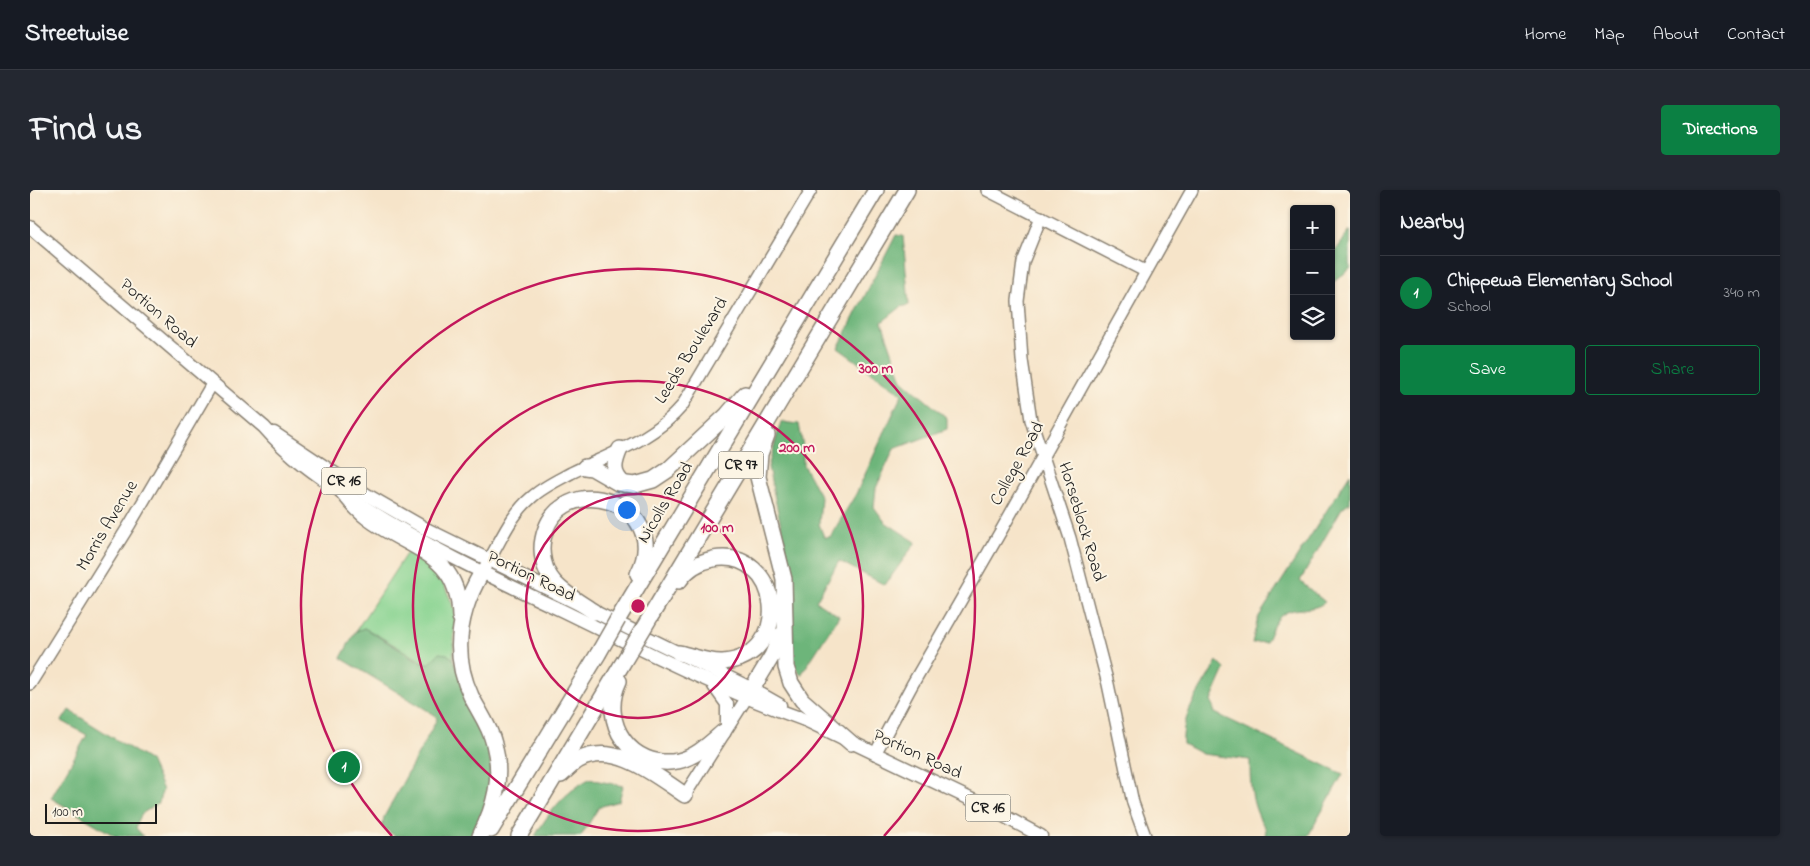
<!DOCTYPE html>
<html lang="en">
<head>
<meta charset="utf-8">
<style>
	:root { --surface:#171b24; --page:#242831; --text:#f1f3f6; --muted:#9ea1a6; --line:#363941; --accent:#0b8043 }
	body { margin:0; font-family:"Indie Flower",sans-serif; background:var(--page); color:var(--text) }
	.controls { position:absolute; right:15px; top:15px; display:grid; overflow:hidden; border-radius:5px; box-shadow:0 1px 4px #0004 }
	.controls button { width:45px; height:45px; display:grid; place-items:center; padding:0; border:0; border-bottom:1px solid var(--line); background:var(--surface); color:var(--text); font:25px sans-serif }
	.scale { position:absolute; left:15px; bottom:12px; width:112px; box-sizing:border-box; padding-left:5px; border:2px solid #1c1c1c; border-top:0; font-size:14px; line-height:18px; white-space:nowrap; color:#1c1c1c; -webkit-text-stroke:4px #fcf5e5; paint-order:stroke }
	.you { position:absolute; left:596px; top:319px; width:18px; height:18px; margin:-12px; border:4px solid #fff; border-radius:50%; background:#1a73e8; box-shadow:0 0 0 8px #1a73e833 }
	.badge { display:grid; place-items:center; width:32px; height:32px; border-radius:50%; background:var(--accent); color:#fff; font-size:16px; font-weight:700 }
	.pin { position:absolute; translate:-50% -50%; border:2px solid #fff; box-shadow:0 1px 5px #0006 }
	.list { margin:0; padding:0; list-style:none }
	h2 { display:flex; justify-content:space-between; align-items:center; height:65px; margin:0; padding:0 20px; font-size:21px }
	h2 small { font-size:16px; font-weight:400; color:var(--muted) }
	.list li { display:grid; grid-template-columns:32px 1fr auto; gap:15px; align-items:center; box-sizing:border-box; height:75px; padding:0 20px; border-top:1px solid var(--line) }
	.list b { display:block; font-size:19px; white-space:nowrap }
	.list p { margin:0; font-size:16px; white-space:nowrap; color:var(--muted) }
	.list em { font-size:16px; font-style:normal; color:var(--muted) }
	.actions { display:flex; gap:10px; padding:15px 20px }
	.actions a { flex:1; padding:11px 0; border:1px solid var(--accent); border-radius:5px; text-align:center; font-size:18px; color:var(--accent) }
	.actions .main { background:var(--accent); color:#fff }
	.icon { flex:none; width:28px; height:28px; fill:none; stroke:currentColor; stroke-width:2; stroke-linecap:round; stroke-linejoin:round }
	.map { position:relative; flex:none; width:1320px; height:646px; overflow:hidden; border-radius:5px }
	header { display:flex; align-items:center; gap:30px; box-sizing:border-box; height:70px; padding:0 25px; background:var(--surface); border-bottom:1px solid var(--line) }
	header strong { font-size:24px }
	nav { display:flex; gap:28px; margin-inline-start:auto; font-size:18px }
	.intro { display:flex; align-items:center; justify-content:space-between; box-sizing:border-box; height:120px; padding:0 30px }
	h1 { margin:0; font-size:35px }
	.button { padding:12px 22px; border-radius:5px; background:var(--accent); color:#fff; font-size:18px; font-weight:700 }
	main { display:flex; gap:30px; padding:0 30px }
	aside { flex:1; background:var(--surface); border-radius:5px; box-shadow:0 1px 4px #0004 }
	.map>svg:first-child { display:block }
	.green { fill:#87d390; stroke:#527856 }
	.forest { fill:#6db57a; stroke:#44684b }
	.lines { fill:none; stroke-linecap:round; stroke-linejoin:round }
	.secondary-casing { stroke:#898072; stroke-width:14 }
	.primary-casing { stroke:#898072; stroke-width:15 }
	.highway-casing { stroke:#898072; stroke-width:18 }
	.secondary { stroke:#fff; stroke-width:11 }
	.primary { stroke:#fff; stroke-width:12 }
	.highway { stroke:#fff; stroke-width:15 }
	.highway-bridge-casing { stroke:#898072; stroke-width:18; stroke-linecap:butt }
	.highway-bridge { stroke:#fff; stroke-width:15 }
	.ring { fill:none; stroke:#c2185b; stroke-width:2.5 }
	.labels { text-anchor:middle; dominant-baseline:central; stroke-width:4; stroke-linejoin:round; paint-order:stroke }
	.shield { fill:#fcf5e5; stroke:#5f5d58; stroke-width:1 }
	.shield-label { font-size:16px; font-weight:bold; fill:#1c1c1c }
	.street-label { font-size:18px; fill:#1c1c1c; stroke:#fcf5e5 }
	.centre { fill:#c2185b; stroke:#fcf5e5; stroke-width:2.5 }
	.ring-label { font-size:15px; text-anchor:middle; font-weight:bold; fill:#c2185b; stroke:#fcf5e5; stroke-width:4; stroke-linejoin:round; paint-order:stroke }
</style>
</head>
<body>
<header>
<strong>Streetwise</strong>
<nav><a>Home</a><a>Map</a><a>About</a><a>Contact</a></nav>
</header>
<div class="intro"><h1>Find us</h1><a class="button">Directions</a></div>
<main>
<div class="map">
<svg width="1320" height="646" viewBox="0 0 1320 646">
	<rect width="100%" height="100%" fill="#fcf5e5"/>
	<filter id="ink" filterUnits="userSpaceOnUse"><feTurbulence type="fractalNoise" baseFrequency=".02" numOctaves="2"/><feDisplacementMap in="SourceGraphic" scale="10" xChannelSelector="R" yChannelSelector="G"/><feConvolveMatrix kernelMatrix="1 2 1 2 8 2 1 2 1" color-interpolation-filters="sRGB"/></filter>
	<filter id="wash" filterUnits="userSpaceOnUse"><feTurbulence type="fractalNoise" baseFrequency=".0096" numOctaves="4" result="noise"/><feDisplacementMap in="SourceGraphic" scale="20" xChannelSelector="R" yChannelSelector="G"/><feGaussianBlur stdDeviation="1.12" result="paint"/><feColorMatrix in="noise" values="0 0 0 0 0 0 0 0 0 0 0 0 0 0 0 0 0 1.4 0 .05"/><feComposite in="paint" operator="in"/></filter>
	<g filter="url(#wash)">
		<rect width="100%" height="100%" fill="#f6e4c9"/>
		<polygon class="green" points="378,361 408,381 425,420 423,469 417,464 406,466 403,473 398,475 342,442 334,438 325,442"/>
		<g class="forest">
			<polygon points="1320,40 1320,79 1301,94 1301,68"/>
			<polygon points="866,45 873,46 879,115 871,117 852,132 872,190 917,228 917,239 864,259 846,298 844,317 855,332 886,352 855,395 809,371 786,411 809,426 771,485 761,470 764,394 738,277 751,232 769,234 773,257 773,275 791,307 789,334 794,347 800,347 826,304 872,204 808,158"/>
			<path d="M1320,284V312L1312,318L1270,391L1295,412C1281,424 1260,413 1247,430C1242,436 1240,445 1236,452L1222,453L1228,428Z"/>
			<path d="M334,438L392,473C403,476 402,469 409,463L417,464L423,469C440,511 475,573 456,619C452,628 446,637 441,646H365L352,637L354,627L407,529L405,525L311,468L325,442Z"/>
			<path d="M1187,471L1195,479L1181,511L1185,523L1313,584L1278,646H1235L1236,639C1221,618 1220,595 1220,570L1172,564L1153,554C1151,523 1173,497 1187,471Z"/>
			<path d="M39,520L120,571L133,600L128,613C116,624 112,617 106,638L113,646H85L21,608L57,545L32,531Z"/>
			<path d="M559,589L593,596L589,611L569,617L551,646H505C519,622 535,602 559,589Z"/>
		</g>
	</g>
	<g filter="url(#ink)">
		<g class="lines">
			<defs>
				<g id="secondary">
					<polyline points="957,0 1115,81"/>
					<polyline points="1011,27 993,72 988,111 992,170 1001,230 1040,348 1078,494 1103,613 1115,646"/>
					<path d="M455,377C470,353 480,325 502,307C513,297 528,290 541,283C580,264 624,249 652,216L781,0"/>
					<polyline points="0,494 100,334 182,194"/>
					<polyline points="845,564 882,495 972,339 1162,0"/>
					<polyline points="655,605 721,501"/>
				</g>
				<g id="primary">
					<path d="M0,37L234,237C261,268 288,286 322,309C389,353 461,387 533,421C613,460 691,500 775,530"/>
					<polyline points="244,243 337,305 398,340 722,499 750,515"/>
					<polyline points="684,496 697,514 697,536"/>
					<polyline points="769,527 957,617 1011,646"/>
				</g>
				<g id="highway">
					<polyline points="737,245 730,264 728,287 754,389 756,477 761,493 772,510 821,553"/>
					<path d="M590,259C584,273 581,283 594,294"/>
					<polyline points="555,277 562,278 588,293 605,295 623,290 638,280 697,225 715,204"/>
					<path d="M313,302C320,311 328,320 337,327C379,360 429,361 430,427"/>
					<path d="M564,422C551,413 534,404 524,392C514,381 510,363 513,349C528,275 645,312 608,384"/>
					<polyline points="622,424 877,0"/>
					<polyline points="588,429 846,0"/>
					<path d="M649,463C663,466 679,473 693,472C766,466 751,357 683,369C668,372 657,379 649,391"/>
					<path d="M589,491C569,532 601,580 648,571C666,567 679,554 693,542"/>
					<polyline points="722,499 742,466 751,445"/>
					<path d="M531,585C537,580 542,574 549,570C586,551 626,586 655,605"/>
					<polyline points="461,640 568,464"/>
					<path d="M450,646C465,616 473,587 464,554C460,536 449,522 441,506C421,463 429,421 452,382"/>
					<polyline points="489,646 591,476"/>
				</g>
			</defs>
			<use href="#secondary" class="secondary-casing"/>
			<use href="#primary" class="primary-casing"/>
			<use href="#highway" class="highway-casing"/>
			<use href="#secondary" class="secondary"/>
			<use href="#primary" class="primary"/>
			<use href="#highway" class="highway"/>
			<defs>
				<g id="highway-bridge">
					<polyline points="568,464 588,429"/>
					<polyline points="591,476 622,424"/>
				</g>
			</defs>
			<use href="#highway-bridge" class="highway-bridge-casing"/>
			<use href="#highway-bridge" class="highway-bridge"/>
		</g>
	</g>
	<g class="ring">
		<circle cx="608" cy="416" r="112"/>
		<circle cx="608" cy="416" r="225"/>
		<path d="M362 646A337 337 0 1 1 854 646"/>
	</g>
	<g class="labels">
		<g class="shield">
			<rect x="688.5" y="261.5" width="45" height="27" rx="4"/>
			<rect x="291.5" y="277.5" width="45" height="27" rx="4"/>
			<rect x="935.5" y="604.5" width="45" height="27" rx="4"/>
		</g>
		<g class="shield-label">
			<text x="711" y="275">CR 97</text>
			<text x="314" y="291">CR 16</text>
			<text x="958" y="618">CR 16</text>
		</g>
		<g class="street-label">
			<text transform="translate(128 124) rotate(41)">Portion Road</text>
			<text transform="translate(662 161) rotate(-58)">Leeds Boulevard</text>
			<text transform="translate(988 274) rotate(-61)">College Road</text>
			<text transform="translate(636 313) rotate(-59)">Nicolls Road</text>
			<text transform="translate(1051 332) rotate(73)">Horseblock Road</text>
			<text transform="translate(78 336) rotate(-59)">Morris Avenue</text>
			<text transform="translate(501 387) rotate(26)">Portion Road</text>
			<text transform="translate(887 565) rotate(25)">Portion Road</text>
		</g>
	</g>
	<circle cx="608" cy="416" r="8" class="centre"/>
	<g class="ring-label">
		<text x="846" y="183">300 m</text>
		<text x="767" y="262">200 m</text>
		<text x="687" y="342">100 m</text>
	</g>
</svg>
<div class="controls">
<button>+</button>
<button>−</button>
<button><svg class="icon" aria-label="layers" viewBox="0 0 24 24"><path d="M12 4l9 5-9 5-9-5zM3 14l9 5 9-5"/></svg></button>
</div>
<div class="scale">100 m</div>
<div class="you"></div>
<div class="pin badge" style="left:314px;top:577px">1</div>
</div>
<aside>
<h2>Nearby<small></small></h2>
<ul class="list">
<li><span class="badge">1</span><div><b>Chippewa Elementary School</b><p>School</p></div><em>340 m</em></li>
</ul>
<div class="actions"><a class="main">Save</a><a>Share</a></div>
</aside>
</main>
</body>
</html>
